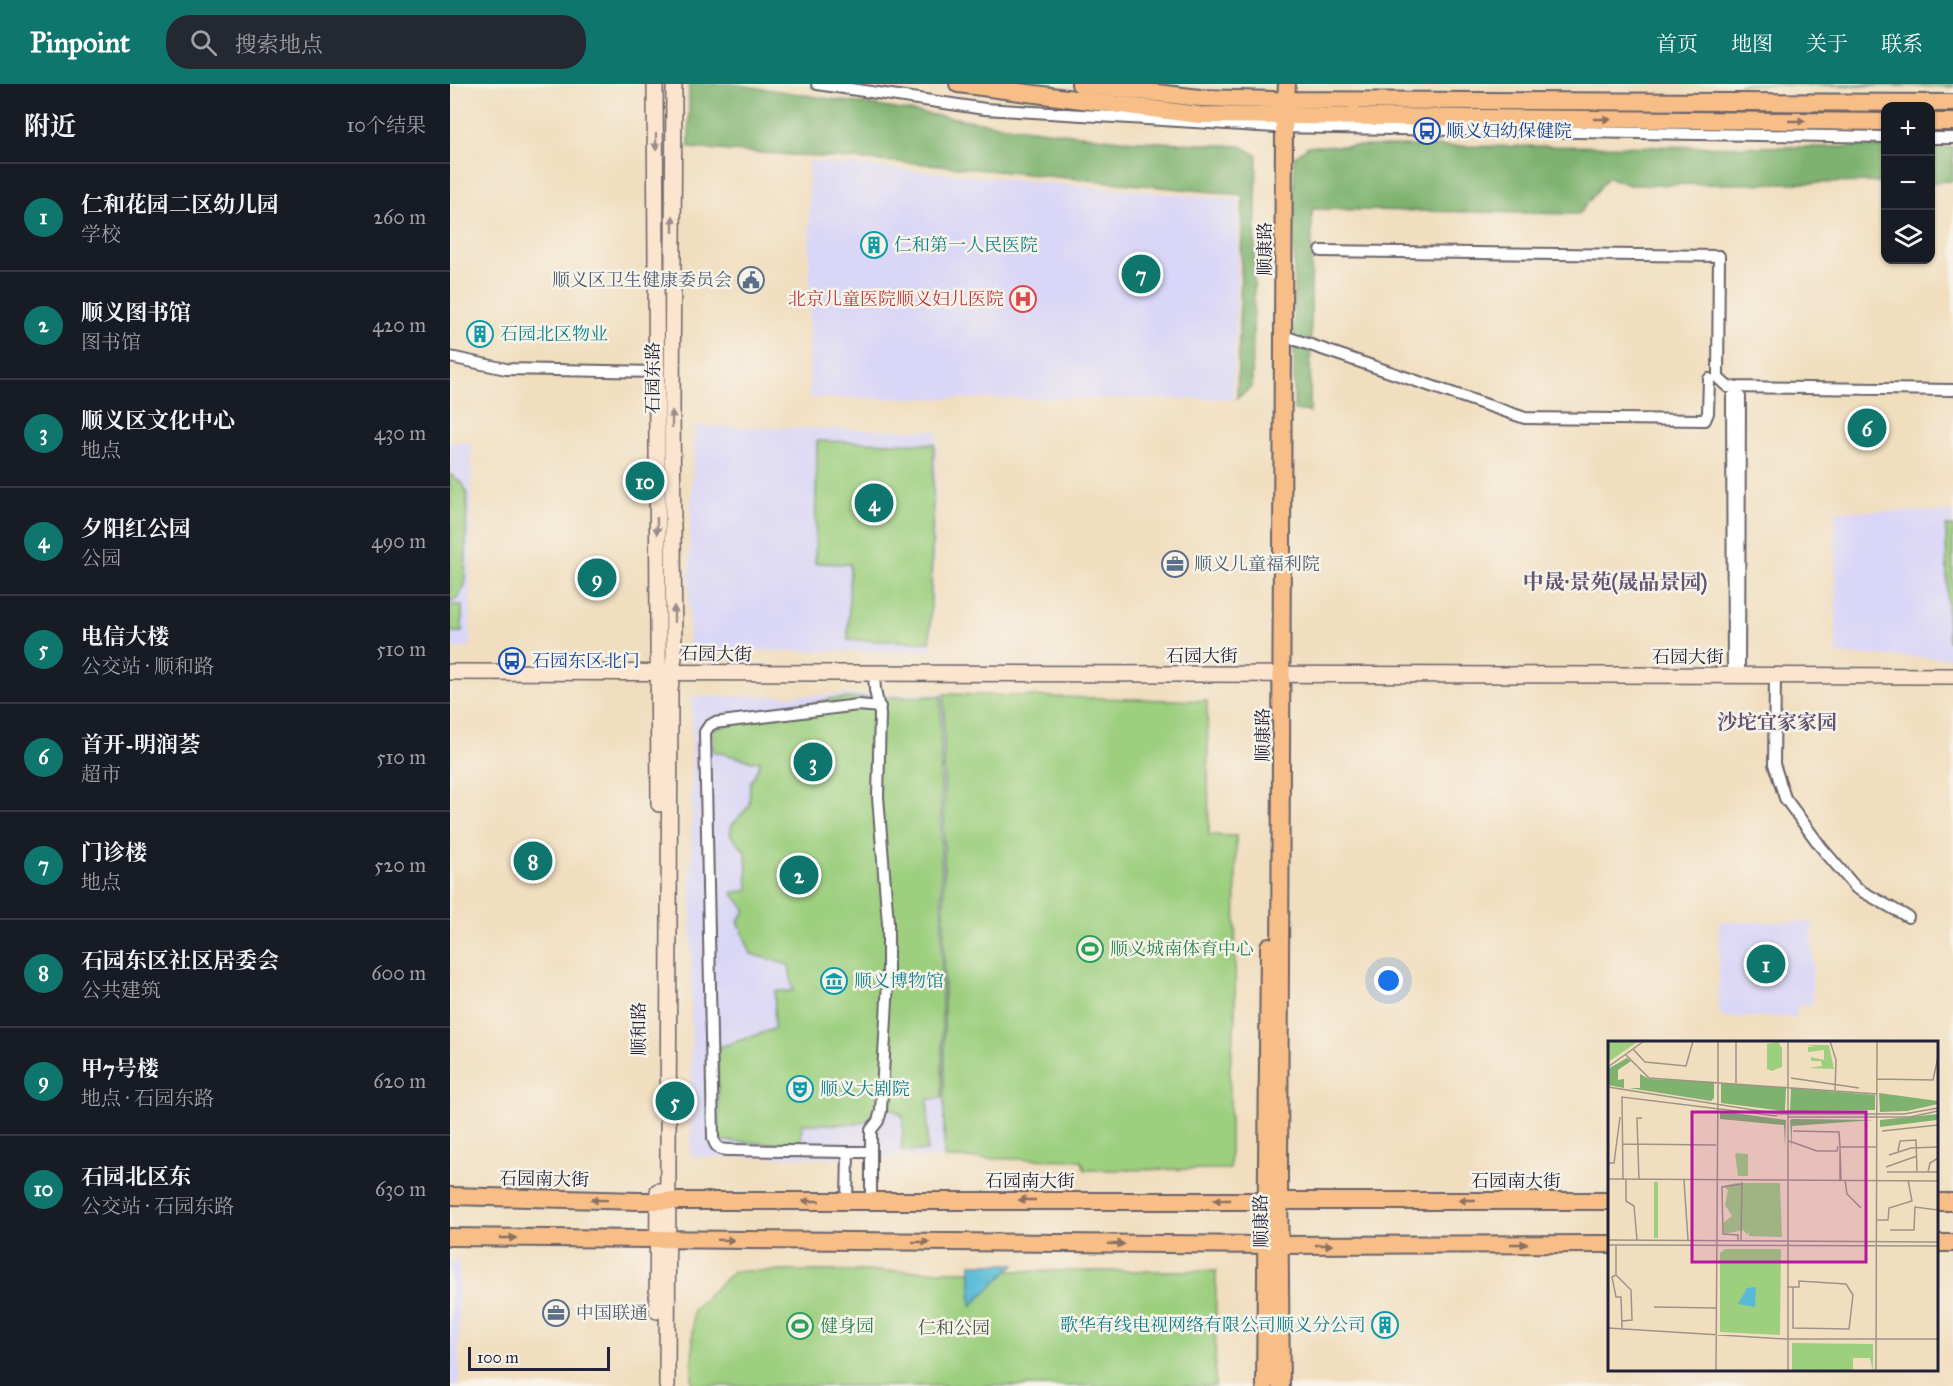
<!DOCTYPE html>
<html lang="zh">
<head>
<meta charset="utf-8">
<style>
	:root { --surface:#171b24; --page:#242831; --text:#f1f3f6; --muted:#9ea1a6; --line:#363941; --accent:#0f766e }
	body { margin:0; font-family:"IM FELL Great Primer","Noto Serif SC",serif; background:var(--page); color:var(--text) }
	.controls { position:absolute; right:18px; top:18px; display:grid; overflow:hidden; border-radius:12px; box-shadow:0 2px 4px #0004 }
	.controls button { width:54px; height:54px; display:grid; place-items:center; padding:0; border:0; border-bottom:2px solid var(--line); background:var(--surface); color:var(--text); font:30px sans-serif }
	.scale { position:absolute; left:18px; bottom:15px; width:142px; box-sizing:border-box; padding-left:6px; border:3px solid #22223b; border-top:0; font-size:16px; line-height:21px; white-space:nowrap; color:#22223b; -webkit-text-stroke:4px #f7f3e8; paint-order:stroke }
	.you { position:absolute; left:939px; top:897px; width:21px; height:21px; margin:-15px; border:4px solid #fff; border-radius:50%; background:#1a73e8; box-shadow:0 0 0 9px #1a73e833 }
	.badge { display:grid; place-items:center; width:39px; height:39px; border-radius:50%; background:var(--accent); color:#fff; font-size:20px; font-weight:700 }
	.pin { position:absolute; translate:-50% -50%; border:3px solid #fff; box-shadow:0 2px 6px #0006 }
	.list { margin:0; padding:0; list-style:none }
	h2 { display:flex; justify-content:space-between; align-items:center; height:78px; margin:0; padding:0 24px; font-size:26px }
	h2 small { font-size:20px; font-weight:400; color:var(--muted) }
	.list li { display:grid; grid-template-columns:39px 1fr auto; gap:18px; align-items:center; box-sizing:border-box; height:108px; padding:0 24px; border-top:2px solid var(--line) }
	.list b { display:block; font-size:22px; white-space:nowrap }
	.list p { margin:0; font-size:20px; white-space:nowrap; color:var(--muted) }
	.list em { font-size:20px; font-style:normal; color:var(--muted) }
	.icon { flex:none; width:33px; height:33px; fill:none; stroke:currentColor; stroke-width:2; stroke-linecap:round; stroke-linejoin:round }
	.map { position:relative; flex:none; width:1503px; height:1302px; overflow:hidden }
	header { display:flex; align-items:center; gap:36px; box-sizing:border-box; height:84px; padding:0 30px; background:var(--accent); color:#fff }
	header strong { font-size:28px }
	nav { display:flex; gap:33px; margin-inline-start:auto; font-size:21px }
	.search { width:420px; height:54px; background:var(--page); display:flex; align-items:center; gap:15px; box-sizing:border-box; padding:0 21px; border-radius:24px; color:var(--muted); font-size:22px }
	main { display:flex }
	aside { flex:1; background:var(--surface) }
	.map>svg:first-child { display:block }
	.built { fill:#d9d6f7 }
	.green { fill:#9dcf7f; stroke:#60785d; stroke-width:1.5 }
	.forest { fill:#7eb26e; stroke:#506a54; stroke-width:1.5 }
	.water { fill:#58bad7; stroke:#3d6e89; stroke-width:1.5 }
	.lines { fill:none; stroke-linecap:round; stroke-linejoin:round }
	.street-casing { stroke:#6a6469; stroke-width:14 }
	.secondary-casing { stroke:#6a6469; stroke-width:18 }
	.primary-casing { stroke:#6a6469; stroke-width:20 }
	.street { stroke:#fff; stroke-width:10 }
	.secondary { stroke:#fce5cf; stroke-width:15 }
	.primary { stroke:#f7be88; stroke-width:16 }
	.oneway { fill:#8c7062 }
	.oneway2 { fill:#9a8d8c }
	.labels { text-anchor:middle; dominant-baseline:central; stroke-width:5; stroke-linejoin:round; paint-order:stroke }
	.transit-label { font-size:18px; fill:#164399; stroke:#f7f3e8; text-anchor:start }
	.culture-label { font-size:18px; fill:#0d838f; stroke:#f7f3e8; text-anchor:start }
	.street-label { font-size:18px; fill:#22223b; stroke:#f7f3e8 }
	.service-label { font-size:18px; fill:#4e5e75; stroke:#f7f3e8; text-anchor:start }
	.health-label { font-size:18px; fill:#be3a42; stroke:#f7f3e8; text-anchor:end }
	.leisure-label { font-size:18px; fill:#27864d; stroke:#f7f3e8; text-anchor:start }
	.park-label { font-size:18px; fill:#47564f; stroke:#f7f3e8 }
	.neighbourhood-label { font-size:20px; font-weight:bold; fill:#605575; stroke:#f7f3e8 }
	.quarter-label { font-size:21px; font-weight:bold; fill:#605575; stroke:#f7f3e8 }
	.inset-road { fill:none; stroke:#9e938a; stroke-width:1.5 }
	.view { fill:#b5179e; fill-opacity:0.15; stroke:#b5179e; stroke-width:3 }
	.inset-edge { fill:none; stroke:#22223b; stroke-width:3 }
</style>
</head>
<body>
<header>
<strong>Pinpoint</strong>
<div class="search"><svg class="icon" aria-label="search" viewBox="0 0 24 24"><circle cx="10" cy="10" r="6"/><path d="M15 15l6 6"/></svg>搜索地点</div>
<nav><a>首页</a><a>地图</a><a>关于</a><a>联系</a></nav>
</header>
<main>
<aside>
<h2>附近<small>10个结果</small></h2>
<ul class="list">
<li><span class="badge">1</span><div><b>仁和花园二区幼儿园</b><p>学校</p></div><em>260 m</em></li>
<li><span class="badge">2</span><div><b>顺义图书馆</b><p>图书馆</p></div><em>420 m</em></li>
<li><span class="badge">3</span><div><b>顺义区文化中心</b><p>地点</p></div><em>430 m</em></li>
<li><span class="badge">4</span><div><b>夕阳红公园</b><p>公园</p></div><em>490 m</em></li>
<li><span class="badge">5</span><div><b>电信大楼</b><p>公交站 · 顺和路</p></div><em>510 m</em></li>
<li><span class="badge">6</span><div><b>首开-明润荟</b><p>超市</p></div><em>510 m</em></li>
<li><span class="badge">7</span><div><b>门诊楼</b><p>地点</p></div><em>520 m</em></li>
<li><span class="badge">8</span><div><b>石园东区社区居委会</b><p>公共建筑</p></div><em>600 m</em></li>
<li><span class="badge">9</span><div><b>甲7号楼</b><p>地点 · 石园东路</p></div><em>620 m</em></li>
<li><span class="badge">10</span><div><b>石园北区东</b><p>公交站 · 石园东路</p></div><em>630 m</em></li>
</ul>
</aside>
<div class="map">
<svg width="1503" height="1302" viewBox="0 0 1503 1302">
	<rect width="100%" height="100%" fill="#f7f3e8"/>
	<filter id="ink" filterUnits="userSpaceOnUse"><feTurbulence type="fractalNoise" baseFrequency=".0167" numOctaves="2"/><feDisplacementMap in="SourceGraphic" scale="12" xChannelSelector="R" yChannelSelector="G"/><feConvolveMatrix kernelMatrix="1 2 1 2 8 2 1 2 1" color-interpolation-filters="sRGB"/></filter>
	<filter id="wash" filterUnits="userSpaceOnUse"><feTurbulence type="fractalNoise" baseFrequency=".008" numOctaves="4" result="noise"/><feDisplacementMap in="SourceGraphic" scale="24" xChannelSelector="R" yChannelSelector="G"/><feGaussianBlur stdDeviation="1.35" result="paint"/><feColorMatrix in="noise" values="0 0 0 0 0 0 0 0 0 0 0 0 0 0 0 0 0 1.4 0 .05"/><feComposite in="paint" operator="in"/></filter>
	<g filter="url(#wash)">
		<rect width="100%" height="100%" fill="#f1debf"/>
		<g class="built">
			<polygon points="359,77 790,116 783,315 360,314"/>
			<polygon points="245,342 487,347 481,567 239,567 240,454"/>
			<polygon points="0,358 21,358 20,564 0,564"/>
			<polygon points="1385,427 1503,428 1503,574 1386,570"/>
			<polygon points="494,610 494,1074 241,1073 242,613"/>
			<polygon points="1269,838 1363,838 1362,922 1347,922 1347,933 1276,933 1271,931 1269,924"/>
			<rect x="0" y="1177" width="9" height="125"/>
		</g>
		<g class="green">
			<polygon points="367,357 484,360 480,558 398,556 400,480 365,479"/>
			<polygon points="0,390 13,400 17,410 15,501 8,513 0,518"/>
			<polygon points="1496,442 1503,442 1503,557 1498,557"/>
			<rect x="0" y="521" width="12" height="27"/>
			<polygon points="494,610 757,617 759,751 786,752 785,935 780,986 780,1085 635,1086 631,1076 494,1074"/>
			<polygon points="491,612 492,1014 478,1015 477,1067 451,1067 453,1047 453,1032 439,1023 426,1027 421,1036 405,1040 352,1040 351,1061 273,1057 269,1052 267,964 324,945 325,907 343,907 339,881 301,870 288,837 296,826 282,809 298,806 296,769 280,750 282,741 299,722 300,700 311,677 302,677 263,667 263,645 380,615"/>
			<polygon points="284,1187 766,1187 765,1302 242,1302 243,1226"/>
		</g>
		<g class="forest">
			<polygon points="239,0 283,0 556,42 671,56 791,62 807,71 802,303 787,314 793,111 476,80 239,64"/>
			<polygon points="1289,0 1503,0 1503,3"/>
			<polygon points="858,62 1435,63 1436,98 1179,101 1158,93 1129,130 862,125 860,328 844,326 844,73"/>
			<polygon points="1481,63 1503,63 1503,97 1481,98"/>
		</g>
		<polygon class="water" points="521,1180 565,1180 521,1222"/>
	</g>
	<g filter="url(#ink)">
		<g class="lines">
			<defs>
				<g id="street">
					<polyline points="367,0 535,25 825,43 1436,53"/>
					<polyline points="1480,54 1503,54"/>
					<polyline points="871,167 1269,172 1268,294 1278,303 1503,306"/>
					<polyline points="834,252 1075,334 1255,336 1258,329 1259,295"/>
					<polyline points="0,273 56,285 206,288"/>
					<polyline points="1283,592 1282,313 1290,313 1289,592"/>
					<polyline points="1325,592 1324,680 1335,714 1371,763 1406,804 1458,833"/>
					<polyline points="398,1068 421,1068"/>
					<path d="M397,1117L398,1068L281,1066C270,1066 266,1065 263,1054L255,648L259,642L264,639L408,621L430,623"/>
					<polyline points="421,1117 421,1046 428,1037 431,1027 438,897 438,839 428,713 430,630 425,606 424,590"/>
				</g>
				<g id="secondary">
					<polyline points="205,0 209,720"/>
					<polyline points="0,588 1503,592"/>
					<polyline points="207,1227 208,1107"/>
					<polyline points="217,1302 220,606 224,573 222,324 224,0"/>
				</g>
				<g id="primary">
					<polyline points="508,0 749,31 1436,38"/>
					<polyline points="630,0 750,14 825,16 1503,19"/>
					<polyline points="1480,38 1503,38"/>
					<polyline points="0,1112 189,1117 1160,1117"/>
					<polyline points="1486,1118 1503,1118"/>
					<polyline points="0,1153 816,1161 1160,1160"/>
					<polyline points="1486,1159 1503,1159"/>
					<polyline points="815,1302 819,862"/>
					<polyline points="831,1302 829,1093 834,43 837,0"/>
				</g>
			</defs>
			<use href="#street" class="street-casing"/>
			<use href="#secondary" class="secondary-casing"/>
			<use href="#primary" class="primary-casing"/>
			<use href="#street" class="street"/>
			<use href="#secondary" class="secondary"/>
			<use href="#primary" class="primary"/>
		</g>
		<defs><path id="oneway-solid" d="M-6-.8H1V-3.2L6.5 0L1 3.2V.8H-6Z" transform="scale(1.5)"/></defs>
		<g class="oneway">
			<use href="#oneway-solid" transform="translate(1152 35)"/>
			<use href="#oneway-solid" transform="translate(1347 37)"/>
			<use href="#oneway-solid" transform="translate(149 1116) rotate(-179)"/>
			<use href="#oneway-solid" transform="translate(577 1116) rotate(180)"/>
			<use href="#oneway-solid" transform="translate(772 1116) rotate(180)"/>
			<use href="#oneway-solid" transform="translate(1017 1116) rotate(-180)"/>
			<use href="#oneway-solid" transform="translate(361 1117) rotate(-180)"/>
			<use href="#oneway-solid" transform="translate(58 1154)"/>
			<use href="#oneway-solid" transform="translate(276 1156) rotate(1)"/>
			<use href="#oneway-solid" transform="translate(471 1158) rotate(1)"/>
			<use href="#oneway-solid" transform="translate(666 1160) rotate(1)"/>
			<use href="#oneway-solid" transform="translate(1069 1160)"/>
			<use href="#oneway-solid" transform="translate(874 1161)"/>
		</g>
		<g class="oneway2">
			<use href="#oneway-solid" transform="translate(206 58) rotate(90)"/>
			<use href="#oneway-solid" transform="translate(223 140) rotate(-90)"/>
			<use href="#oneway-solid" transform="translate(222 335) rotate(-90)"/>
			<use href="#oneway-solid" transform="translate(207 442) rotate(89)"/>
			<use href="#oneway-solid" transform="translate(224 530) rotate(-90)"/>
		</g>
	</g>
	<defs>
		<symbol id="bus-ring" viewBox="-11 -11 22 22"><circle r="9.5" fill="#f7f3e8" stroke="#1a4fb4" stroke-width="1.5"/><path d="M-5-6H5V4H4V6H2V4H-2V6H-4V4H-5ZM-3.5-4V0h7V-4ZM-3.5 1.2v1.5H-2V1.2ZM2 1.2v1.5H3.5V1.2Z" fill="#1a4fb4"/></symbol>
		<symbol id="building-ring" viewBox="-11 -11 22 22"><circle r="9.5" fill="#f7f3e8" stroke="#0f9aa8" stroke-width="1.5"/><path d="M-4-6H4V6H1V3H-1V6H-4ZM-2.5-4.3h1.7v1.8h-1.7ZM.8-4.3h1.7v1.8H.8ZM-2.5-1h1.7V.8h-1.7ZM.8-1h1.7V.8H.8Z" fill="#0f9aa8"/></symbol>
		<symbol id="civic-ring" viewBox="-11 -11 22 22"><circle r="9.5" fill="#f7f3e8" stroke="#5c6f8a" stroke-width="1.5"/><path d="M-.6-6.5H3V-4.5H.6V-3L4-1V1h2V6H-6V1h2V-1L-.6-3ZM-1.2 2.5V6h2.4V2.5Z" fill="#5c6f8a"/></symbol>
		<symbol id="hospital-ring" viewBox="-11 -11 22 22"><circle r="9.5" fill="#f7f3e8" stroke="#e0444e" stroke-width="1.5"/><path d="M-5-5h3v3.5h4V-5h3V5h-3V1.5h-4V5h-3Z" fill="#e0444e"/></symbol>
		<symbol id="office-ring" viewBox="-11 -11 22 22"><circle r="9.5" fill="#f7f3e8" stroke="#5c6f8a" stroke-width="1.5"/><path d="M-6-3h4V-5.5h4V-3h4V5H-6ZM-1-4.5V-3h2v-1.5ZM-6 0V1H6V0Z" fill="#5c6f8a"/></symbol>
		<symbol id="stadium-ring" viewBox="-11 -11 22 22"><circle r="9.5" fill="#f7f3e8" stroke="#2e9e5b" stroke-width="1.5"/><path d="M0-5a6.5 5 0 1 0 0 10a6.5 5 0 1 0 0-10ZM-3.5-1.8h7v3.6h-7Z" fill="#2e9e5b"/></symbol>
		<symbol id="museum-ring" viewBox="-11 -11 22 22"><circle r="9.5" fill="#f7f3e8" stroke="#0f9aa8" stroke-width="1.5"/><path d="M0-6L6-3V-2H-6V-3ZM-5-1h2V3h-2ZM-1-1h2V3h-2ZM3-1h2V3H3ZM-6 4H6V6H-6Z" fill="#0f9aa8"/></symbol>
		<symbol id="theatre-ring" viewBox="-11 -11 22 22"><circle r="9.5" fill="#f7f3e8" stroke="#0f9aa8" stroke-width="1.5"/><path d="M-5-5.5Q0-4 5-5.5V0Q5 5 0 6Q-5 5-5 0ZM-3.3-2.5H-1v1.5H-3.3ZM1-2.5H3.3v1.5H1ZM-2.8 1Q0 5.5 2.8 1Z" fill="#0f9aa8"/></symbol>
	</defs>
	<g fill-rule="evenodd">
		<use href="#bus-ring" x="962" y="32" width="30" height="30"/>
		<use href="#building-ring" x="409" y="146" width="30" height="30"/>
		<use href="#civic-ring" x="286" y="181" width="30" height="30"/>
		<use href="#hospital-ring" x="558" y="200" width="30" height="30"/>
		<use href="#building-ring" x="15" y="235" width="30" height="30"/>
		<use href="#office-ring" x="710" y="465" width="30" height="30"/>
		<use href="#bus-ring" x="47" y="562" width="30" height="30"/>
		<use href="#stadium-ring" x="625" y="850" width="30" height="30"/>
		<use href="#museum-ring" x="369" y="882" width="30" height="30"/>
		<use href="#theatre-ring" x="335" y="990" width="30" height="30"/>
		<use href="#office-ring" x="91" y="1214" width="30" height="30"/>
		<use href="#building-ring" x="920" y="1226" width="30" height="30"/>
		<use href="#stadium-ring" x="335" y="1227" width="30" height="30"/>
	</g>
	<g class="labels">
		<g class="transit-label">
			<text x="996" y="47">顺义妇幼保健院</text>
			<text x="82" y="577">石园东区北门</text>
		</g>
		<g class="culture-label">
			<text x="444" y="161">仁和第一人民医院</text>
			<text x="50" y="250">石园北区物业</text>
			<text x="404" y="897">顺义博物馆</text>
			<text x="370" y="1005">顺义大剧院</text>
			<text x="916" y="1241" text-anchor="end">歌华有线电视网络有限公司顺义分公司</text>
		</g>
		<g class="street-label">
			<text transform="translate(815 165) rotate(-90)">顺康路</text>
			<text transform="translate(203 294) rotate(-90)">石园东路</text>
			<text transform="translate(266 570) rotate(1)">石园大街</text>
			<text x="752" y="572">石园大街</text>
			<text x="1238" y="573">石园大街</text>
			<text transform="translate(813 651) rotate(-90)">顺康路</text>
			<text transform="translate(189 945) rotate(-90)">顺和路</text>
			<text transform="translate(94 1095) rotate(1)">石园南大街</text>
			<text x="580" y="1097">石园南大街</text>
			<text x="1066" y="1097">石园南大街</text>
			<text transform="translate(811 1137) rotate(-91)">顺康路</text>
		</g>
		<g class="service-label">
			<text x="282" y="196" text-anchor="end">顺义区卫生健康委员会</text>
			<text x="744" y="480">顺义儿童福利院</text>
			<text x="126" y="1229">中国联通</text>
		</g>
		<g class="health-label">
			<text x="554" y="215">北京儿童医院顺义妇儿医院</text>
		</g>
		<g class="leisure-label">
			<text x="660" y="865">顺义城南体育中心</text>
			<text x="370" y="1242">健身园</text>
		</g>
		<g class="park-label">
			<text x="504" y="1244">仁和公园</text>
		</g>
		<g class="neighbourhood-label">
			<text x="1327" y="638">沙坨宜家家园</text>
		</g>
		<g class="quarter-label">
			<text x="1165" y="498">中晟·景苑(晟品景园)</text>
		</g>
	</g>
	<g transform="translate(1158 957)">
		<rect width="330" height="330" fill="#f1debf"/>
		<path d="M0,0H31L0,21ZM170,1L174,7V26L164,30L159,28V3ZM198,4H221L226,28L201,27L214,25L213,20H203V16L216,19V9L200,11V6H208ZM127,112L140,113V135H130ZM46,141H50V197H46ZM128,142H172L174,196L141,195V188L140,194L135,189L116,193L115,182L124,175L117,164L120,149L115,145ZM117,208H173L172,294L112,291V212ZM184,302L265,303V330L262,317H245V330H184Z" fill="#9dcf7f"/>
		<path d="M19,17L23,20L10,29V39L16,38V47L0,44V28ZM32,33L41,38L106,41V57L103,60L21,47H32ZM113,42L178,47L177,70L113,62ZM183,47L267,54V69L182,70ZM271,52L330,60V63L299,70L272,71ZM112,70L178,79L177,106L176,84L112,78ZM330,73V87L329,79L272,86V79ZM182,79L184,78L267,79L184,85V109Z" fill="#7eb26e"/>
		<path d="M148,246L147,266L130,263L139,247Z" fill="#58bad7"/>
		<path class="inset-road" d="M110,0V40M180,0V55M222,0L228,19L227,50M25,8L37,21L78,25L85,0M18,14L41,37L269,53M0,26L36,0M183,37L251,47M269,38L325,39L330,16M128,42V0M0,46L171,73H296L330,67M180,55V330M180,76H302L330,70M185,90L231,91L232,106H269M274,90L330,84M181,100L209,110H229L230,105M14,103L108,104M290,110L292,100L308,99L309,131M281,114L303,107L330,106M0,122H6L12,76M278,126L309,115M279,131H330M320,131L322,122L330,117M0,138L330,140M15,138L14,56L169,75M18,138V160L26,165L29,199M31,139L29,77H34M76,139L80,199M232,139V107L233,139M237,139L239,153L253,167M269,179H280L281,167L304,160L300,139M282,189H306L307,166L330,169M0,199L330,201M130,199V194L115,193L114,146L134,143M133,199L134,141M0,204L330,205M8,204V234L23,249L24,279L14,280M8,234L4,236L8,256H13L14,287M179,246H191V240L238,243L245,254L241,288L185,287V246M46,266L109,267M0,287L178,298H330M108,330L110,40M268,330L269,0"/>
		<path class="view" d="M84,71H258V221H84Z"/>
		<rect width="330" height="330" class="inset-edge"/>
	</g>
</svg>
<div class="controls">
<button>+</button>
<button>−</button>
<button><svg class="icon" aria-label="layers" viewBox="0 0 24 24"><path d="M12 4l9 5-9 5-9-5zM3 14l9 5 9-5"/></svg></button>
</div>
<div class="scale">100 m</div>
<div class="you"></div>
<div class="pin badge" style="left:1316px;top:880px">1</div>
<div class="pin badge" style="left:349px;top:791px">2</div>
<div class="pin badge" style="left:363px;top:678px">3</div>
<div class="pin badge" style="left:424px;top:419px">4</div>
<div class="pin badge" style="left:225px;top:1017px">5</div>
<div class="pin badge" style="left:1417px;top:344px">6</div>
<div class="pin badge" style="left:691px;top:190px">7</div>
<div class="pin badge" style="left:83px;top:777px">8</div>
<div class="pin badge" style="left:147px;top:494px">9</div>
<div class="pin badge" style="left:195px;top:397px">10</div>
</div>
</main>
</body>
</html>
